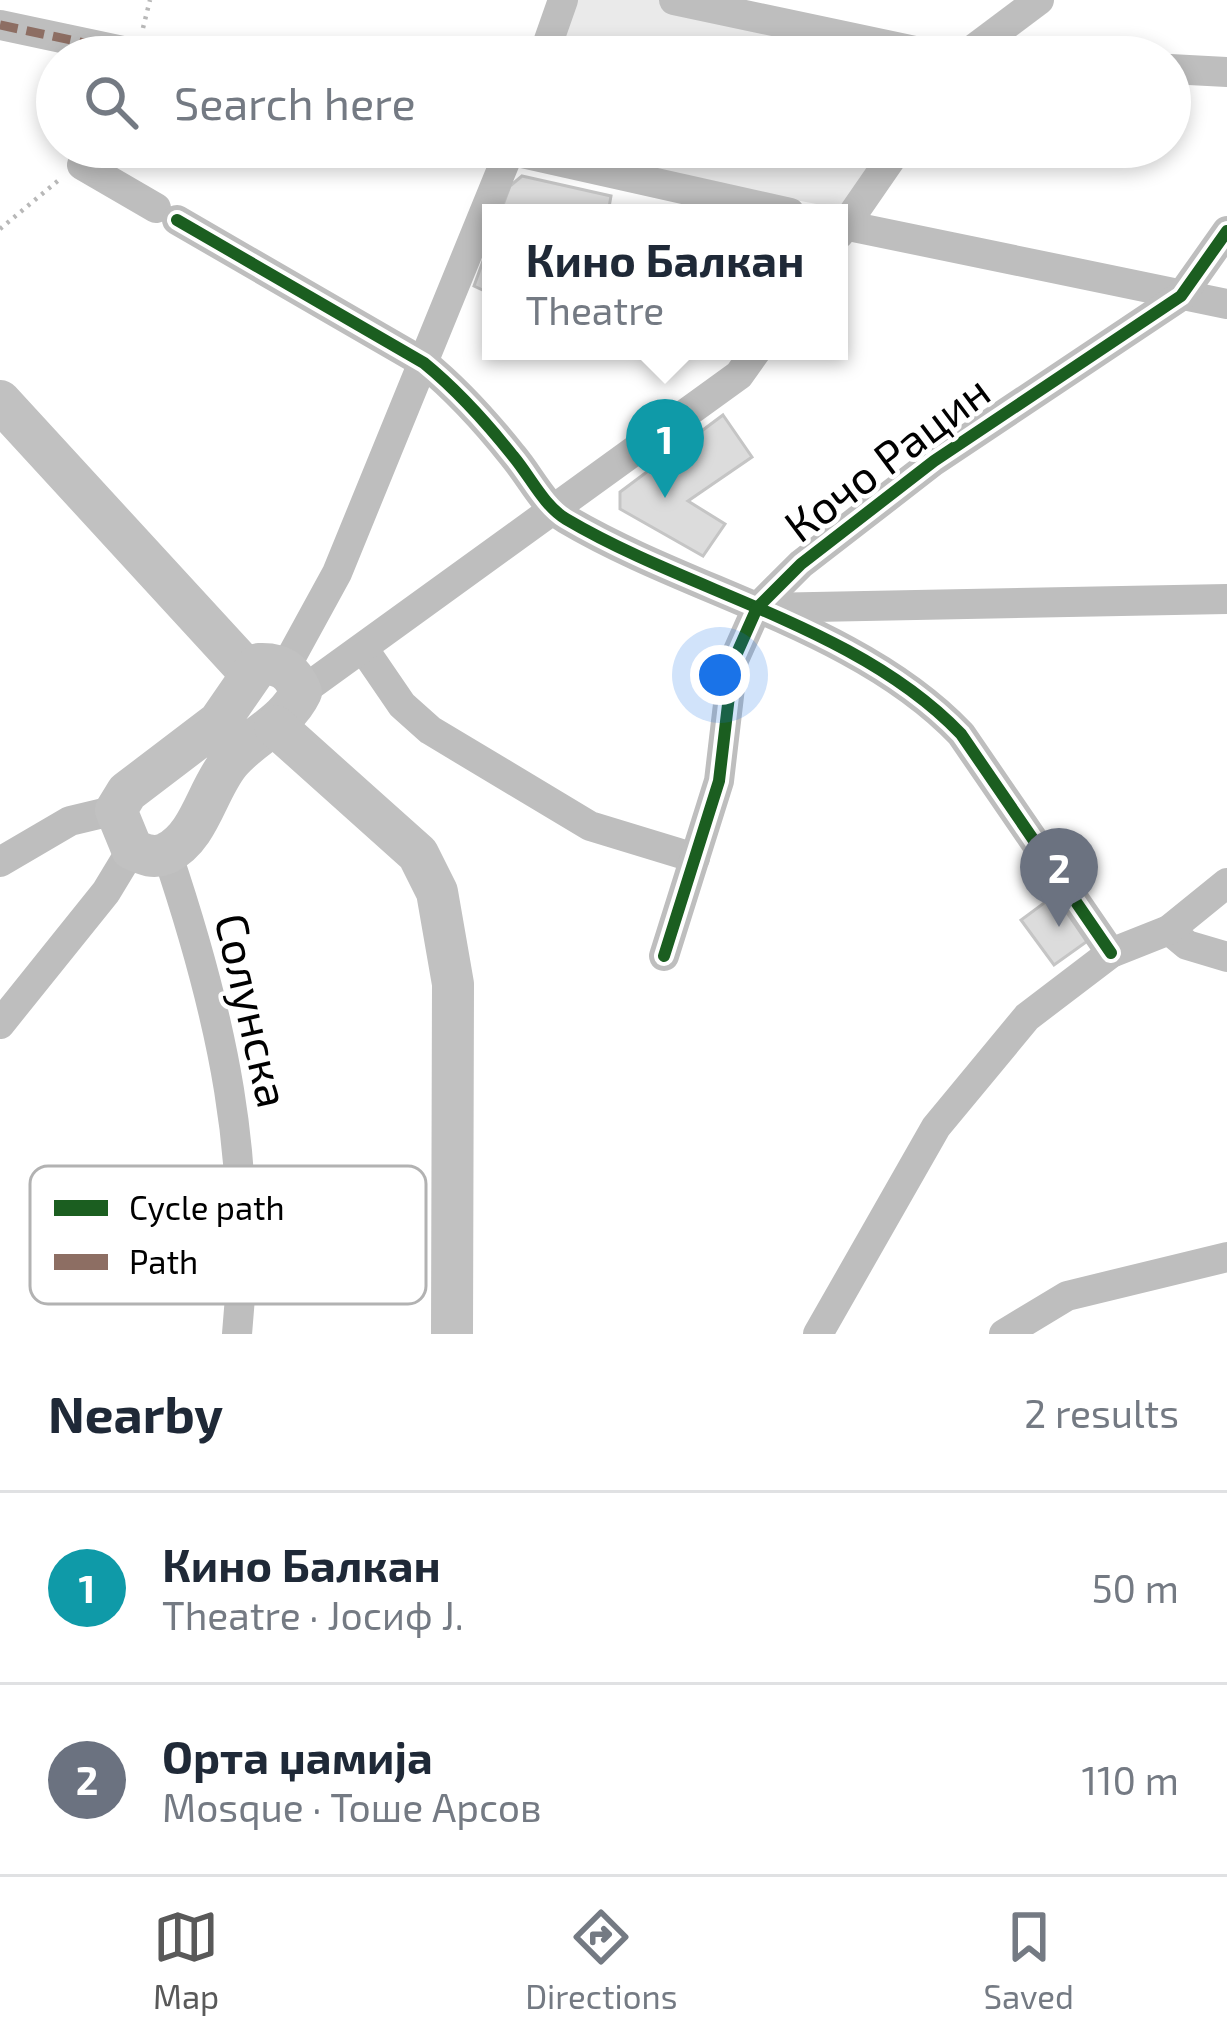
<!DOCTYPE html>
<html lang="en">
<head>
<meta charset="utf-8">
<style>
	:root { --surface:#fff; --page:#f6f6f7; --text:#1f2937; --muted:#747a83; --line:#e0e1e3; --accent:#595959 }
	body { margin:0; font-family:"Exo 2",sans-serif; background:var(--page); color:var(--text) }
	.you { position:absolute; left:720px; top:675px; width:42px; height:42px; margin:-30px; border:9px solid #fff; border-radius:50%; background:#1a73e8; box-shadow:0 0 0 18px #1a73e833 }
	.badge { display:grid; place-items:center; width:78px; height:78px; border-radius:50%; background:var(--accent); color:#fff; font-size:39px; font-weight:700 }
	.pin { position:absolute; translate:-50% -99px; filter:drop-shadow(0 3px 6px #0008) }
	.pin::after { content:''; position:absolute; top:63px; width:42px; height:36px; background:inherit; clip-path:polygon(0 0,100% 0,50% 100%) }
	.popup { position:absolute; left:482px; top:204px; width:366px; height:156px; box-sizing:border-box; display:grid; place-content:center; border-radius:0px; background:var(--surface); filter:drop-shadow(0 3px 9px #0005); font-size:39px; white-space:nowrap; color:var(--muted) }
	.popup b { font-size:45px; color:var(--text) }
	.popup::after { content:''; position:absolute; left:50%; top:100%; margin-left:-24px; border:24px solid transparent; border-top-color:var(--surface) }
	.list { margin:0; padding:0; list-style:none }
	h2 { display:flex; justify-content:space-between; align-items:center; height:156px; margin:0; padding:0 48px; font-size:51px }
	h2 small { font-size:39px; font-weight:400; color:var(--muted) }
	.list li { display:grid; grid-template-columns:78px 1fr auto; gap:36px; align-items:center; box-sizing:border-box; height:192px; padding:0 48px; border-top:3px solid var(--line) }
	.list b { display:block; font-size:45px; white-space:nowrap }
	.list p { margin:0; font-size:39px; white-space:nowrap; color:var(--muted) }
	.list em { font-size:39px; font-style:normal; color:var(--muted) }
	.icon { flex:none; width:66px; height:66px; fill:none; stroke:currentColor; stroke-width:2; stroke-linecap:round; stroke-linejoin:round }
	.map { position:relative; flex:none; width:1227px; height:1334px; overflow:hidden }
	.search { position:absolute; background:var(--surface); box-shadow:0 6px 18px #0003; left:36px; right:36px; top:36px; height:132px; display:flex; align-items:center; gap:30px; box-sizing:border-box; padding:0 42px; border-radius:66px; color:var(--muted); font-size:45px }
	.sheet { height:540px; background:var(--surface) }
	nav { display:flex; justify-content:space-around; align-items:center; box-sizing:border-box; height:168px; border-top:3px solid var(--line); background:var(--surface); font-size:33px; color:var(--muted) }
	nav a { display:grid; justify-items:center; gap:6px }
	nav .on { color:var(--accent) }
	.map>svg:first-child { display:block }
	.green { fill:#eaeaea }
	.building { fill:#dcdcdc; stroke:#c5c5c5; stroke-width:3 }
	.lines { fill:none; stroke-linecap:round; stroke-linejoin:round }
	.path { stroke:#b8b8b8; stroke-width:4.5; stroke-dasharray:3 6; stroke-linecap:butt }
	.street { stroke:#bebebe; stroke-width:30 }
	.secondary { stroke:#c1c1c1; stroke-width:42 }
	.quiet { stroke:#8d6e63; stroke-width:9; stroke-dasharray:18 9; stroke-linecap:butt }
	.cycleway-casing { stroke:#fff; stroke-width:20 }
	.cycleway { stroke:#1b5e20; stroke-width:12 }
	.labels { text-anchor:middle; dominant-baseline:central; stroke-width:9; stroke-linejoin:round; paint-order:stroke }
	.street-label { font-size:45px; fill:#000; stroke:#fff }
	.key { fill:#fff; stroke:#b2b2b2; stroke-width:3 }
	.key-label { font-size:33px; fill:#000 }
</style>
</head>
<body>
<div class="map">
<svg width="1227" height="1334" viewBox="0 0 1227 1334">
	<rect width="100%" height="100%" fill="#fff"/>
	<g class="green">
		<polygon points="563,0 674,0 943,57 543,57"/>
		<polygon points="511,147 891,147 843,209"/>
	</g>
	<g class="building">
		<polygon points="522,176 611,196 608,213 500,213 510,186"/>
		<polygon points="491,239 491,294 474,286"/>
		<polygon points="723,415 752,457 688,501 725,524 703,556 620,509 620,492"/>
		<polygon points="1063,889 1096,935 1054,965 1021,920"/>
	</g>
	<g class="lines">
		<g class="path">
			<polyline points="143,28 150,0"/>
			<polyline points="0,229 60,179"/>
		</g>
		<g class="street">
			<polyline points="674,0 943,57"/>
			<polyline points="0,25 151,57"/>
			<polyline points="543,57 563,0"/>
			<polyline points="963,57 1039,0"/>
			<polyline points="1170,69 1227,72"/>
			<polyline points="495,147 790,213"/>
			<polyline points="82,165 156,208"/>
			<path d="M177,220L424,363C457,390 486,422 513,456C530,476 544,506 566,519C691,593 859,627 961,734L1111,953"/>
			<polyline points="839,224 1227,304"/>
			<polyline points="839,234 899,147"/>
			<polyline points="763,608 1227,599"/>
			<polyline points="363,648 402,705 430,730 590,826 695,858"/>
			<polyline points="285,668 337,573 511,147"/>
			<polyline points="301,692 739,375 756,351"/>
			<path d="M167,853C222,1016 254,1161 237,1334"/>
			<polyline points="0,862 70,821 116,810"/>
			<polyline points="1169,930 1187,945 1227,957"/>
			<polyline points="664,956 719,781 733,662 757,608 801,564 934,461 1181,296 1227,231"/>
			<polyline points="0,1024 106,892 132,849"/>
			<polyline points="56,1266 146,1236 241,1240"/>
			<polyline points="818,1334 936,1127 1027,1017 1111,953 1169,930 1227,883"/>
			<polyline points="1004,1334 1067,1296 1227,1257"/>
		</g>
		<g class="secondary">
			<polyline points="0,401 249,672"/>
			<path d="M259,664C282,663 292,671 301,692C285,725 251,736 229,763C206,792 200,836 167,853C154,859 145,855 132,849L116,810L127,792L219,722Z"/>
			<polyline points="275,726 418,854 437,892 453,984 452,1334"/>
		</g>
		<g class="quiet">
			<polyline points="0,25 151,57"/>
			<polyline points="495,147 509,151"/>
		</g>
		<defs>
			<g id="cycleway">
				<path d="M177,220L424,363C457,390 486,422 513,456C530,476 544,506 566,519C691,593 859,627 961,734L1111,953"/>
				<polyline points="664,956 719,781 733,662 757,608 801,564 934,461 1181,296 1227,231"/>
			</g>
		</defs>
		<use href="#cycleway" class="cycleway-casing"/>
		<use href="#cycleway" class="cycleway"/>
	</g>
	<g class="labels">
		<g class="street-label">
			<text transform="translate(886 457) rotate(-37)">Кочо Рацин</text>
			<text transform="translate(254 1010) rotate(77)">Солунска</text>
		</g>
	</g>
	<rect x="30" y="1166" width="396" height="138" rx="18" class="key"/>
	<rect x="54" y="1200" width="54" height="16" fill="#1b5e20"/>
	<rect x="54" y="1254" width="54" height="16" fill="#8d6e63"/>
	<g class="key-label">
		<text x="129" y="1220">Cycle path</text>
		<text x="129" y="1274">Path</text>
	</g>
</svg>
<div class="you"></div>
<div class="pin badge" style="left:665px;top:498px;background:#0f9aa8">1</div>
<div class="popup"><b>Кино Балкан</b>Theatre</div>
<div class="pin badge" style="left:1059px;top:927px;background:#6b7280">2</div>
<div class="search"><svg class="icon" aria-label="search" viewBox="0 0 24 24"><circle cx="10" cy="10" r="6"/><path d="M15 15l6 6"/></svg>Search here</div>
</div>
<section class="sheet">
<h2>Nearby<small>2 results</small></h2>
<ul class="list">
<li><span class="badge" style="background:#0f9aa8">1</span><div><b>Кино Балкан</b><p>Theatre · Јосиф Ј.</p></div><em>50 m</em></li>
<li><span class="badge" style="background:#6b7280">2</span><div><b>Орта џамија</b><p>Mosque · Тоше Арсов</p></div><em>110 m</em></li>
</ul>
</section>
<nav>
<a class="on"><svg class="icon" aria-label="map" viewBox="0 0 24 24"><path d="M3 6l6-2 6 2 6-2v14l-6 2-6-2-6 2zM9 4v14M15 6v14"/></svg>Map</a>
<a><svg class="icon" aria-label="directions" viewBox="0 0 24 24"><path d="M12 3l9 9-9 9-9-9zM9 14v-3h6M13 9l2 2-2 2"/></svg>Directions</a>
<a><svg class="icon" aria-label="saved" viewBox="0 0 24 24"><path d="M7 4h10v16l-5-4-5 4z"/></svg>Saved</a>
</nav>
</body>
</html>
